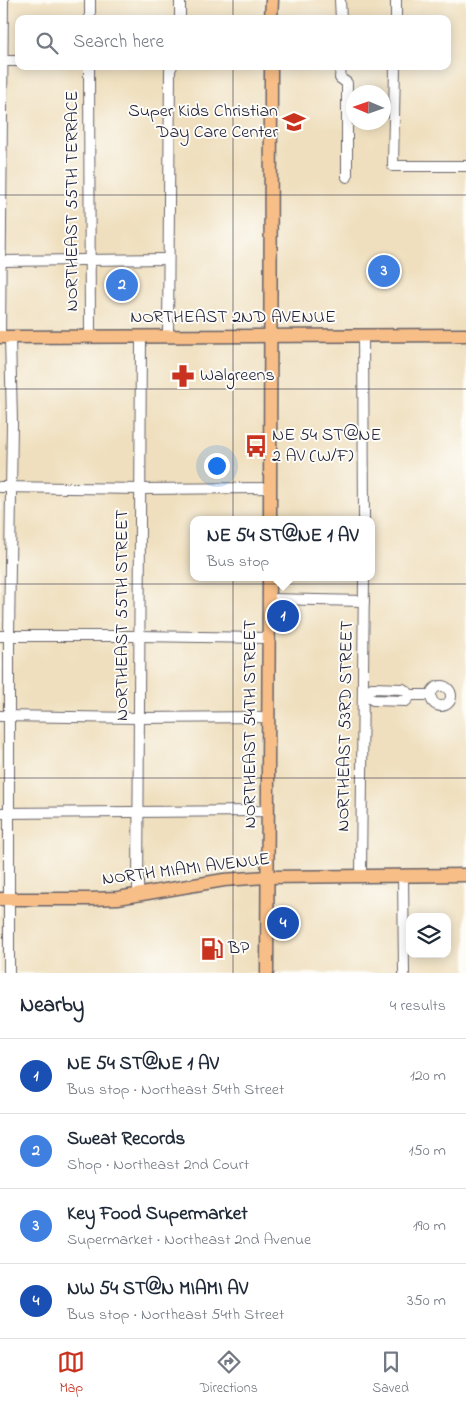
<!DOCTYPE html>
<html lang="en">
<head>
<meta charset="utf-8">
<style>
	:root { --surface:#fff; --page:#f6f6f7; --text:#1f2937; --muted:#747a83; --line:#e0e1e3; --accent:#c8321e }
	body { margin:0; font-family:"Indie Flower",sans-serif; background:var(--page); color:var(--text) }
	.controls { position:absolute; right:15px; bottom:15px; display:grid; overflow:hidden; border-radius:10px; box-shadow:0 2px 12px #0003 }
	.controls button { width:45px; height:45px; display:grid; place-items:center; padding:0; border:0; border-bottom:1px solid var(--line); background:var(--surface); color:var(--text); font:25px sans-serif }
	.compass { position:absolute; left:346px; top:85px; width:45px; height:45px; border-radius:50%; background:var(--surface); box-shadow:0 2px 12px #0003; rotate:272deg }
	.you { position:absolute; left:216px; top:465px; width:18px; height:18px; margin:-12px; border:4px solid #fff; border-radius:50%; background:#1a73e8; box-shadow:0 0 0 8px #1a73e833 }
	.badge { display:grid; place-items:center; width:32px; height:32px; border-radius:50%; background:var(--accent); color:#fff; font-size:16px; font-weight:700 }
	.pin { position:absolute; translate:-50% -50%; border:2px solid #fff; box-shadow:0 1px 5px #0006 }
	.popup { position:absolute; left:190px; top:516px; width:185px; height:65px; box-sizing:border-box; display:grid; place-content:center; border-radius:10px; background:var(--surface); filter:drop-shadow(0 1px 4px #0005); font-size:16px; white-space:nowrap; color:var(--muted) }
	.popup b { font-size:19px; color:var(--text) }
	.popup::after { content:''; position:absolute; left:50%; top:100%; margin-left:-10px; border:10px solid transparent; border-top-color:var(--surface) }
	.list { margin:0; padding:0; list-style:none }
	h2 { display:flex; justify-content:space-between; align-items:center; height:65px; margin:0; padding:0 20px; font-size:21px }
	h2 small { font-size:16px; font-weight:400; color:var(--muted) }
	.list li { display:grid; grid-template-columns:32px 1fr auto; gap:15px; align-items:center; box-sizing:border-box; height:75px; padding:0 20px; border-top:1px solid var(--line) }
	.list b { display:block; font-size:19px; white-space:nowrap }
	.list p { margin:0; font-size:16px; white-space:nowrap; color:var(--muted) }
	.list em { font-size:16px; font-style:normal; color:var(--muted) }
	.icon { flex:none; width:28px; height:28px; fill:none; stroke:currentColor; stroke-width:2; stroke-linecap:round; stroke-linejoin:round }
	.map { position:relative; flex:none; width:466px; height:973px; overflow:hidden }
	.search { position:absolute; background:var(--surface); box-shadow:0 2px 12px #0003; left:15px; right:15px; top:15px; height:55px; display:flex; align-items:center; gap:12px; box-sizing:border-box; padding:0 18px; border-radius:10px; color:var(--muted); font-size:19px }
	.sheet { height:365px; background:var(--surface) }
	nav { display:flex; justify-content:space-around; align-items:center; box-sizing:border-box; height:70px; border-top:1px solid var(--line); background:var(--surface); font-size:14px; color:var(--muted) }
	nav a { display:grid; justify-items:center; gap:2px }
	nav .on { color:var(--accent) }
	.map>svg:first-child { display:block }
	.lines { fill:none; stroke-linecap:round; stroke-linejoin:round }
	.minor-casing { stroke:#6a6469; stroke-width:12 }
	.major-casing { stroke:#6a6469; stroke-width:15 }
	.minor { stroke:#fff; stroke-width:10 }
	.major { stroke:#f7be87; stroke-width:12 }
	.grid { fill:none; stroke:#22223b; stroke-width:1; stroke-opacity:0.55 }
	.labels { text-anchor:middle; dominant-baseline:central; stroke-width:4; stroke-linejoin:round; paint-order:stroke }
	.poi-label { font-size:18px; fill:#22223b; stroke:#fdfcf7; text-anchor:start }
	.street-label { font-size:18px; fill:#22223b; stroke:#fdfcf7 }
</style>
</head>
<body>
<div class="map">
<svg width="466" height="973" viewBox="0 0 466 973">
	<rect width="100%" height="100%" fill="#fdfcf7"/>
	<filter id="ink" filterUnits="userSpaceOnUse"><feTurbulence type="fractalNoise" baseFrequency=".02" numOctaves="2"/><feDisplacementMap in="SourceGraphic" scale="10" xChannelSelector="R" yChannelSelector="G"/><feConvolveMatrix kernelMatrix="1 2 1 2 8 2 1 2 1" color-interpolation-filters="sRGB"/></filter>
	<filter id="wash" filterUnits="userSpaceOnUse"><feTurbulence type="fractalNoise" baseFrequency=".0096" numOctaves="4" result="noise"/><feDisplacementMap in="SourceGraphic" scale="20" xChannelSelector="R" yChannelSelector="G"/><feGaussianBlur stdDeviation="1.12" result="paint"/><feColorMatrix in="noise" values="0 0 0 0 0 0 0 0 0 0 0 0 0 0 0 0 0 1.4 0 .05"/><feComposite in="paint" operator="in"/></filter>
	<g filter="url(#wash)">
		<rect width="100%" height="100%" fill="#efdfbe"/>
	</g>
	<g filter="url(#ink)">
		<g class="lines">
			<defs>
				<g id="minor">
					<polyline points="340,0 341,19"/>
					<polyline points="90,19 90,0"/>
					<polyline points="180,19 180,0"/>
					<polyline points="396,19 396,0"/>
					<polyline points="0,61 19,61"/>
					<polyline points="89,66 90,336"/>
					<polyline points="341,66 340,78 347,83 347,177"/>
					<polyline points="395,66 393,166 466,166"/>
					<polyline points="0,261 168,259"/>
					<polyline points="363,335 364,520"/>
					<polyline points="168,336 170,70 172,66"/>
					<polyline points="0,337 3,0"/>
					<polyline points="0,487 140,489 270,488"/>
					<polyline points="269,599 364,601"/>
					<polyline points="0,636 139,636 269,638"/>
					<circle cx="441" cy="696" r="10"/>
					<polyline points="411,695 406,701 373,700 363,694 372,688 403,689 411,695 431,695"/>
					<polyline points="0,716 139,718 269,717"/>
					<polyline points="0,813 268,811"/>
					<polyline points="361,875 364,577"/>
					<polyline points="403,875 404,973"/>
					<polyline points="138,894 141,336"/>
					<polyline points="9,973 9,636 12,422 10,337"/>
				</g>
				<g id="major">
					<polyline points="271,19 272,0"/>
					<polyline points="0,337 466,335"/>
					<polyline points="270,520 271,66"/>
					<polyline points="0,899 90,899 118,898 224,880 267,877 466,875"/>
					<polyline points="267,973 269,577"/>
				</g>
			</defs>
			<use href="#minor" class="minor-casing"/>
			<use href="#major" class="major-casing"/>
			<use href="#minor" class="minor"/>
			<use href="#major" class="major"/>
		</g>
	</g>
	<path class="grid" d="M233,0V19M233,66V973M0,195H466M0,389H466M0,584H466M0,778H466"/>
	<defs>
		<symbol id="school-bare" viewBox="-9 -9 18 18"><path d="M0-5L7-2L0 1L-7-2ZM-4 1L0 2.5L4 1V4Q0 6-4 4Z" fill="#c8321e" stroke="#fdfcf7" stroke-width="2.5" paint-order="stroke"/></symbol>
		<symbol id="pharmacy-bare" viewBox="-9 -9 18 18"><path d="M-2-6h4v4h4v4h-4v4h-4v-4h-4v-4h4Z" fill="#c8321e" stroke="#fdfcf7" stroke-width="2.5" paint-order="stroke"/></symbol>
		<symbol id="bus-bare" viewBox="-9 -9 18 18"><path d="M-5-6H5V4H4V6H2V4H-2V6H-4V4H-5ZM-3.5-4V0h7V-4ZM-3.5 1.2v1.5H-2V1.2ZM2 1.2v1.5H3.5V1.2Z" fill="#c8321e" stroke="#fdfcf7" stroke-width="2.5" paint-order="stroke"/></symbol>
		<symbol id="fuel-bare" viewBox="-9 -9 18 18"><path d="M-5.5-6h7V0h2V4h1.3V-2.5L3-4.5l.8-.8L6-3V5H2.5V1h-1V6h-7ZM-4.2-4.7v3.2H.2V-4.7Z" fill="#c8321e" stroke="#fdfcf7" stroke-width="2.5" paint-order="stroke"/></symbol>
	</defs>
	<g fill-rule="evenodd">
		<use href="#school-bare" x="278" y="106" width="32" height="32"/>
		<use href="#pharmacy-bare" x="167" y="360" width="32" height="32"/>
		<use href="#bus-bare" x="240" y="430" width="32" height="32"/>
		<use href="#fuel-bare" x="196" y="933" width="32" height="32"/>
	</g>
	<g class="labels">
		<g class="poi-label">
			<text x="278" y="112" text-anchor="end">Super Kids Christian<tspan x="278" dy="21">Day Care Center</tspan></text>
			<text x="200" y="376">Walgreens</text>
			<text x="272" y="436">NE 54 ST@NE<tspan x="272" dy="21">2 AV (W/F)</tspan></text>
			<text x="228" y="949">BP</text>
		</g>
		<g class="street-label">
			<text transform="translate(73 201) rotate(-90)">NORTHEAST 55TH TERRACE</text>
			<text x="233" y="318">NORTHEAST 2ND AVENUE</text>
			<text transform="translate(123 615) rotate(-90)">NORTHEAST 55TH STREET</text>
			<text transform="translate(251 724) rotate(-90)">NORTHEAST 54TH STREET</text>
			<text transform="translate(346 726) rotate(-89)">NORTHEAST 53RD STREET</text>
			<text transform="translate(186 870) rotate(-7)">NORTH MIAMI AVENUE</text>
		</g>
	</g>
</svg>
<div class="controls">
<button><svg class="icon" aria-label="layers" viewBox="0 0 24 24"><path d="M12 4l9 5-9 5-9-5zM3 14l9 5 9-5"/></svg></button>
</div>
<svg class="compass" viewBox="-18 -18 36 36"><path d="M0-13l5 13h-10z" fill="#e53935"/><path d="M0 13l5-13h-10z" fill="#747a83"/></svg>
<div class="you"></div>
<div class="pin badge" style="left:283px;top:616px;background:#1a4fb4">1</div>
<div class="popup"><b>NE 54 ST@NE 1 AV</b>Bus stop</div>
<div class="pin badge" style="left:122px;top:285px;background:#3f7fe0">2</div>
<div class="pin badge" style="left:384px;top:271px;background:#3f7fe0">3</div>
<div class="pin badge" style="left:283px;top:923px;background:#1a4fb4">4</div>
<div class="search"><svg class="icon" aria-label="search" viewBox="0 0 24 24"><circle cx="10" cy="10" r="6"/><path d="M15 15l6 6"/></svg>Search here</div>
</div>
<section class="sheet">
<h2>Nearby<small>4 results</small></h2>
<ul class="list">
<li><span class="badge" style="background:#1a4fb4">1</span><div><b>NE 54 ST@NE 1 AV</b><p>Bus stop · Northeast 54th Street</p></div><em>120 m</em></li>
<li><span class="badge" style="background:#3f7fe0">2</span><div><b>Sweat Records</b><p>Shop · Northeast 2nd Court</p></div><em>150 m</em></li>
<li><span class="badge" style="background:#3f7fe0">3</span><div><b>Key Food Supermarket</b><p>Supermarket · Northeast 2nd Avenue</p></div><em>190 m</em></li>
<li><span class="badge" style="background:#1a4fb4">4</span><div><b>NW 54 ST@N MIAMI AV</b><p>Bus stop · Northeast 54th Street</p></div><em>350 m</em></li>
</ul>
</section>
<nav>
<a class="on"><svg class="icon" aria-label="map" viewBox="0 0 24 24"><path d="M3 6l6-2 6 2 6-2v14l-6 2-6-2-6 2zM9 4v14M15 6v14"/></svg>Map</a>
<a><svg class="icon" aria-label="directions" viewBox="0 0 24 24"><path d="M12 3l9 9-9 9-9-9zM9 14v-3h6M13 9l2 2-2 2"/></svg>Directions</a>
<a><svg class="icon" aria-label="saved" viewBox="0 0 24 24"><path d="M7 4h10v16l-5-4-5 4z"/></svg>Saved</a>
</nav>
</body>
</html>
